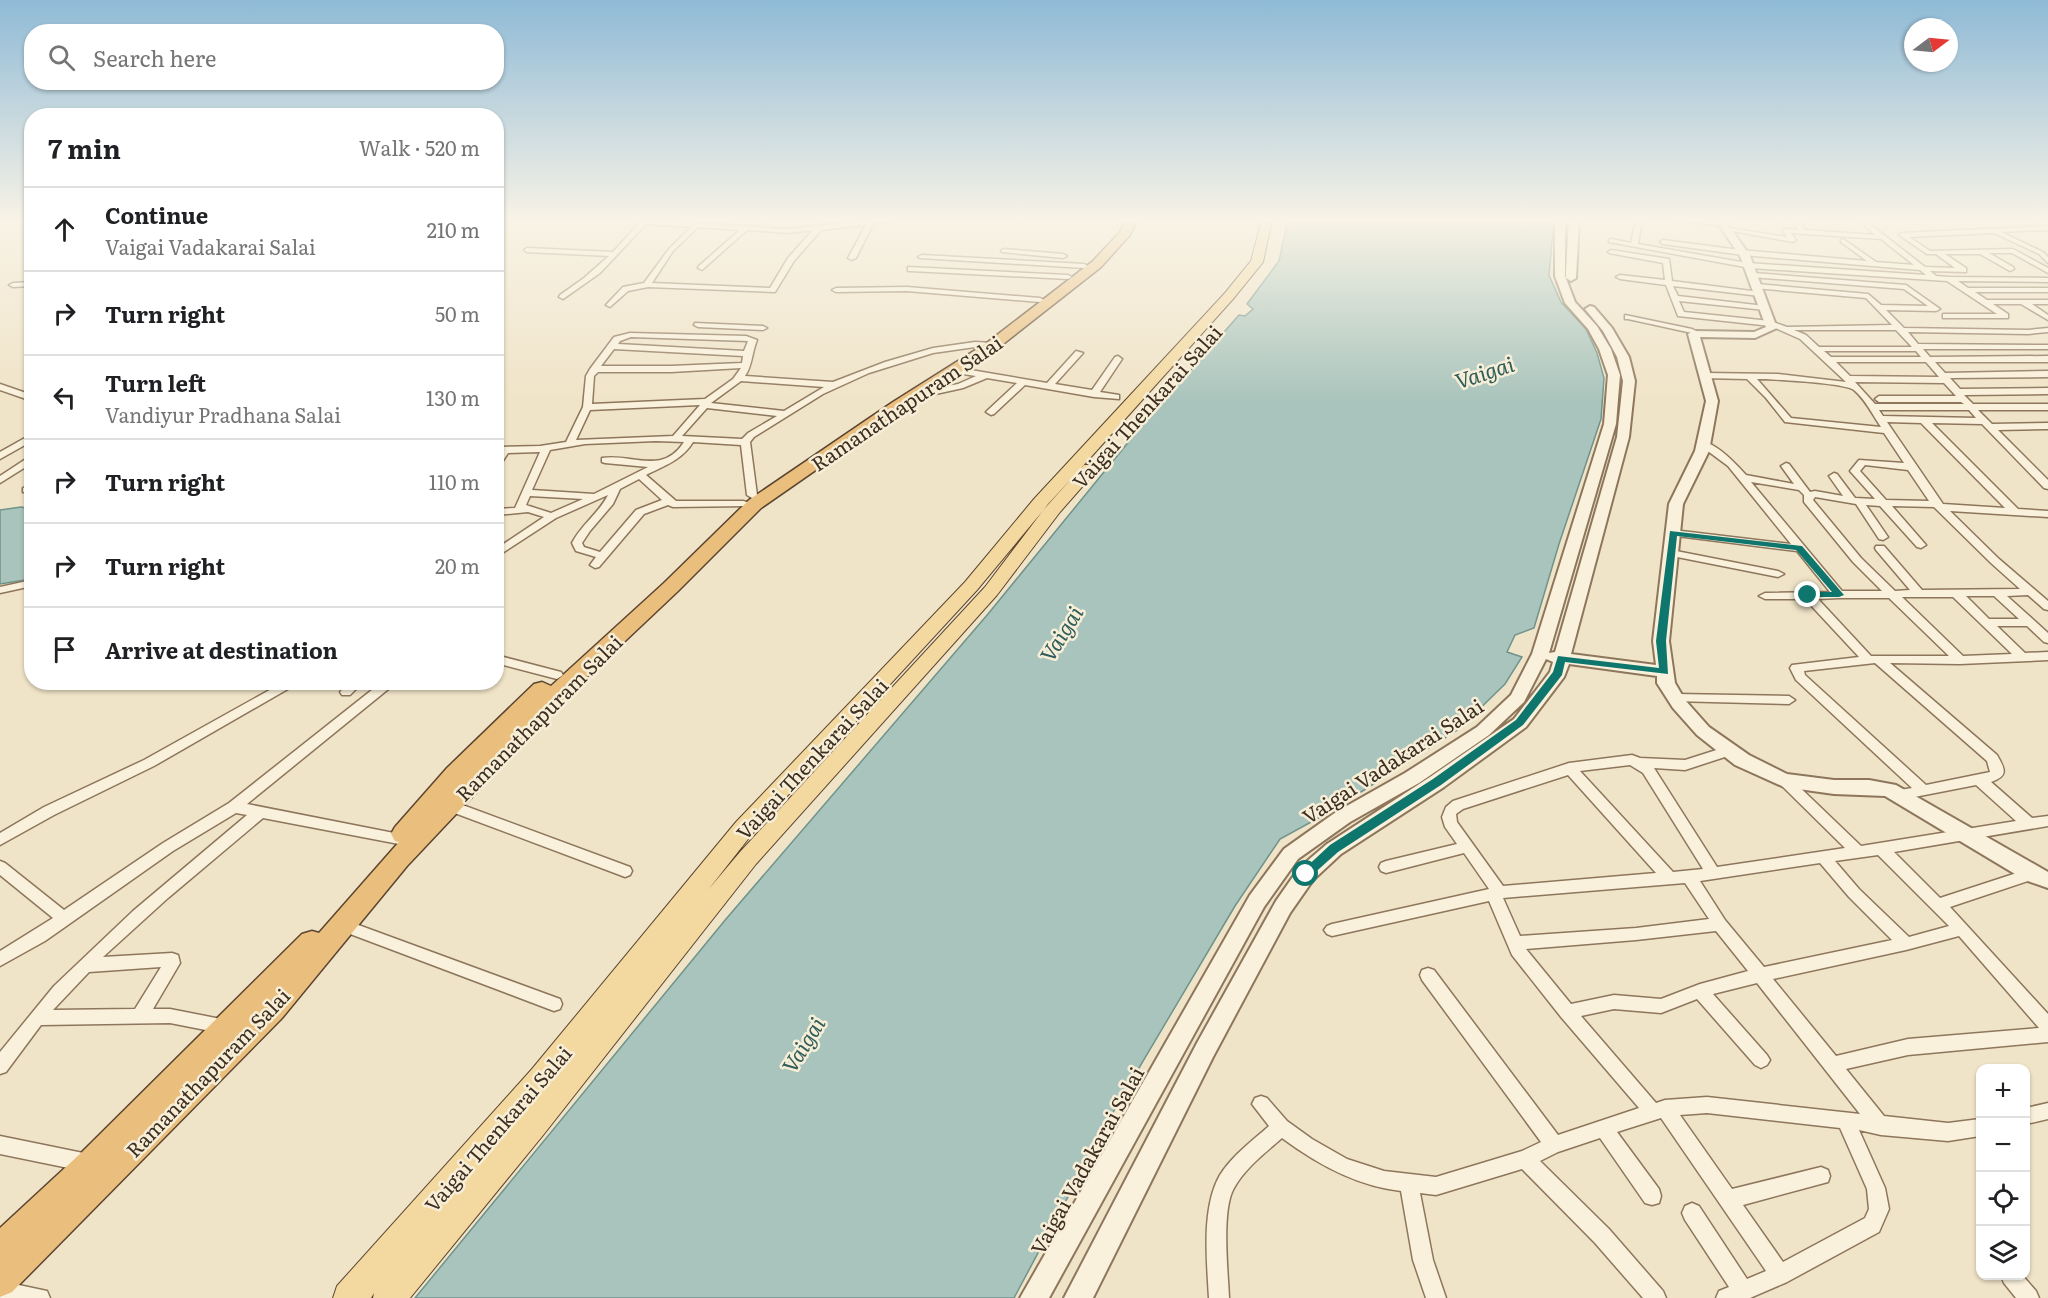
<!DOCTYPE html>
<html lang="en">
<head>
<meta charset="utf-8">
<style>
	:root { --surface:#fff; --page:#f2f2f2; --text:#202124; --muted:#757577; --line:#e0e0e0 }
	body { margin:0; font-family:Literata,serif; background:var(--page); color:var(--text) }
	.controls { position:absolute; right:18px; bottom:18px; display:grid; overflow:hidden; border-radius:12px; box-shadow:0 2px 4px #0004 }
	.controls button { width:54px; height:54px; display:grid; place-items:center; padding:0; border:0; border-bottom:2px solid var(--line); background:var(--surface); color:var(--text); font:30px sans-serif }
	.compass { position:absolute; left:1904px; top:18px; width:54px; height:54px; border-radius:50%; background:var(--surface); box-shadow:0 2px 4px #0004; rotate:74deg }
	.stop { position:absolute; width:18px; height:18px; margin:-14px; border:4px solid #0f766e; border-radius:50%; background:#fff }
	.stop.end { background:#0f766e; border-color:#fff; box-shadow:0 2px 6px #0008 }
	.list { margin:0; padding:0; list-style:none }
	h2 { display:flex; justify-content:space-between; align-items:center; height:78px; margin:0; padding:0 24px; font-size:26px }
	h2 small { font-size:20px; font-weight:400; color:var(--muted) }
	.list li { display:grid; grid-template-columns:39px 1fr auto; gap:18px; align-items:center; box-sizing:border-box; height:84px; padding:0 24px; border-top:2px solid var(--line) }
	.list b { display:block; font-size:22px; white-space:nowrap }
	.list p { margin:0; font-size:20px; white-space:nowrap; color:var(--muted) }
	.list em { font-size:20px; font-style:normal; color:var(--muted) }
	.icon { flex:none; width:33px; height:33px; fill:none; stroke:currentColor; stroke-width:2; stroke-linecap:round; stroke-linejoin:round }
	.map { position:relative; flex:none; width:2048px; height:1298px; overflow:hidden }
	.search { position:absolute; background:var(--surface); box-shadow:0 2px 4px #0004; left:24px; top:24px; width:480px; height:66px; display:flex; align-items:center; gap:15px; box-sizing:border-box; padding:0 21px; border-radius:24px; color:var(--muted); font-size:22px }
	.panel { position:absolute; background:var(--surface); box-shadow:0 2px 4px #0004; left:24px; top:108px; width:480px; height:582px; border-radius:24px }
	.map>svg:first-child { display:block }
	.water { fill:#a9c4bc; stroke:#6f938a; stroke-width:1.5 }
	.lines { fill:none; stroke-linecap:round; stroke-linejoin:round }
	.minor-casing { stroke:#8d765c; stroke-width:3 }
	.tertiary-casing { stroke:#8d765c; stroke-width:4 }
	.primary-casing { stroke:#5b4430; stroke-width:2 }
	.trunk-casing { stroke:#5b4430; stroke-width:3 }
	.minor { fill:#faf1dc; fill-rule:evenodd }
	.tertiary { fill:#faf1dc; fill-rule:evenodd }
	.primary { fill:#f3d9a0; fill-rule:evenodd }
	.trunk { fill:#eabe7c; fill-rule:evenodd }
	.route { fill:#0f766e }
	.labels { text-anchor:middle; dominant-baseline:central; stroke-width:5; stroke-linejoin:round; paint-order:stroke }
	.street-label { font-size:20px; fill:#3d2e20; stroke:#f7eed8 }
	.water-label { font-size:21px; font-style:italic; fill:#2f5d5a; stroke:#f7eed8 }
</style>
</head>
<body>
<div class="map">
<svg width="2048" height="1298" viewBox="0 0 2048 1298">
	<rect width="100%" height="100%" fill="#f0e4c8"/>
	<g class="water">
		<polygon points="1288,219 1554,219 1549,275 1561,302 1586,329 1597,353 1604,378 1601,419 1559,544 1534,628 1515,635 1507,652 1522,657 1505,684 1459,729 1333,810 1280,839 1235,906 1117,1105 1014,1298 415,1298 726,919 988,614 1144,423 1239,315 1245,316 1253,309 1247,304 1279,261"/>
		<polygon points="21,507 31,509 31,579 0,584 0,510"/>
	</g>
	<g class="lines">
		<defs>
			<g id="minor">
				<path d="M637,219L788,229L880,219H905L873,224L856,258L852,260L848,258L866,225L821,230L794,261L775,292L648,287L628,291L610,307L606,305L623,287L644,283L669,249L691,227L646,224L600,273L563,299L559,297L560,295L584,278L609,256L527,252L524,250L527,248L613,252L640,222ZM698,227L740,230L699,266L698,268L702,270L747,230L788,233L813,230L788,258L770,288L652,283L673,251Z"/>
				<polygon points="1636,219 1642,219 1638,244 1747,263 1926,275 1920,270 1743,255 1663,244 1660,242 1663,240 1740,250 1867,261 1841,242 1841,240 1843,239 1876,262 1914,265 1881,239 1791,233 1796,240 1793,242 1727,230 1730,228 1787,237 1783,231 1786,229 1798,230 1792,219 1799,219 1805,230 1875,235 1858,219 1886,219 1867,222 1925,267 1955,268 1936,254 1927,254 1899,235 1902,233 2048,226 2048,230 2001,232 2043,252 2048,257 2048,263 2039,254 1994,233 1909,237 1930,251 2013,249 2048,268 2048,273 2012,253 1989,253 2013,267 2014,269 2010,271 1980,254 1945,254 1966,268 1966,272 1930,271 1936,276 1949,277 2048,278 2048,282 1958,281 1968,288 2048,288 2048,292 1975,292 1987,300 2048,300 2048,304 2032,304 2048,315 2048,320 2021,304 1993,304 2008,314 2008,318 1943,318 1943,314 1997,314 1947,281 1750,268 1609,242 1609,240 1611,239 1631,243"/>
				<polygon points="1664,219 1724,222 1727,224 1724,226"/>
				<polygon points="1004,249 1063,254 1067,256 1063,258 1002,252 1001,251"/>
				<path d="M1611,250L1669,259L1672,281L1760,292L1764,294L1760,296L1673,286L1678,296L1765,306L1769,308L1765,310L1679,301L1684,312L1770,321L1787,327L1892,325L1866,298L1754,288V284H1757L1868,294L1881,305L1928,306L1904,289L1751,277L1750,275L1754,273L1906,285L1940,309L1936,311L1886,310L1904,328L2028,330L2048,328V332L2028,334L1908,332L1918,344L2048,345V349H1923L1930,357L2048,356V362H1935L1945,373L2048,371V377L1950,378L1960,389L2048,388V394L1964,395L1973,404H2048V410H1978L1992,424L2048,423V429L1998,430L2048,480V489L2044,488L1982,424L1932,423L2018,509L2048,511V517L1950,511L1999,559L2048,601V610L2044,609L2028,595L2007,596L2048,633V643L2044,642L2027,626H1997L2025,653L2048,652V660L1960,664L1890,663L1997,755C2005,769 2009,776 1991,782L2032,818L2048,816V826L1894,852L1940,898L2032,868L2037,870L2039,874L2037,878L1950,907L2048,1014V1042L1908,1055L1846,1069L1884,1116L1948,1123L1980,1119V1136L1948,1141L1881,1135L1859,1130L1885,1188L1889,1209L1879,1232L1787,1282L1750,1298H1716L1719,1291L1729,1287L1685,1220L1682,1213L1685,1206L1692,1203L1699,1206L1747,1279L1766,1271L1661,1118L1617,1132L1659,1189L1661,1196L1659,1203L1652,1205L1645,1203L1600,1138L1558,1152L1540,1161L1609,1229L1663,1291L1666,1298H1643L1595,1243L1522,1169L1436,1195L1420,1193L1433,1260L1446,1298H1426L1413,1260L1401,1191C1357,1186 1317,1164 1282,1138C1265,1153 1245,1168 1234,1188C1221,1210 1228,1272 1229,1298H1209C1207,1261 1201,1208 1220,1175C1232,1156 1252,1141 1269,1126L1252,1104L1255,1098L1261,1096L1267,1098L1287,1121L1312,1139L1347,1159L1384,1171L1436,1177L1522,1151L1541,1142L1422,980L1420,975L1422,970L1428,968L1434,970L1558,1135L1639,1108L1561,1017L1512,955L1489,901L1332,936L1327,934L1324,930L1327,926L1332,924L1489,889L1464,853L1386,873L1381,871L1379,867L1381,863L1386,861L1457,844L1445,827L1442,817L1446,807L1453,801L1569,763L1632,755L1640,758L1685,760L1729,746L1734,748L1736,751L1734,754L1685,770L1654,768L1717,867L1845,848L1779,783L1777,780L1779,777H1789L1861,846L2016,821L1976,785L1899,800L1894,799L1892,795L1894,791L1912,788L1796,680L1790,668L1792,665L1859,657L1805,599H1765L1759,596L1765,593L1830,592L1797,551L1669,535L1668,533L1673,530L1791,544L1728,466L1701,446V442C1715,441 1737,465 1746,475L1794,484L1781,466L1786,463L1789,464L1810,492L1815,491L1843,496L1829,476L1834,473L1837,474L1855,498L1875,499L1850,471L1859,460L1904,463L1884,433L1785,422L1766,398L1747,379L1702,378V374L1705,373L1778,374L1846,382L1800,339L1771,326L1678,316L1666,285L1620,279L1616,277L1620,275L1665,280L1663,263L1609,253L1608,252ZM1794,330H1896L1912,347H1819L1806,335ZM1824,351H1916L1921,357H1831ZM1836,362H1926L1939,377L1850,376ZM1757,379C1772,379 1845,383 1854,390C1866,400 1872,414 1881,427L1791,418ZM1855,382L1944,383L1956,396H1879L1875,399L1879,402H1961L1964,404H1875ZM1879,410H1969L1976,418L1883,416ZM1887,422L1921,423L2005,508L1943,504ZM1865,465L1908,470L1929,501L1886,500L1860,471ZM1751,482L1799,490L1804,495V502L1853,562L1882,591H1842ZM1815,497L1856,504L1879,539L1883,540L1888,537L1866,505L1880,506L1917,547L1921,548L1926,545L1892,506L1934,507L1991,563L2020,589L1922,590L1884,546H1876L1875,548L1876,550L1910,590L1895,591L1861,558L1813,500ZM1966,596H1994L2019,619H1989ZM1902,597H1953L2012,654L1963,656ZM1839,598H1889L1949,656H1871L1818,599ZM1875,663L1987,761L1990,772L1926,785L1805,675L1804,671ZM1630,765L1643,773L1703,869L1673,872L1580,771ZM1568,775L1656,873L1503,886L1457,822L1456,814L1463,809ZM1878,855L1949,926L1909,937L1859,889L1835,861ZM1820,863L1849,897L1892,940L1764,967L1725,920L1700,881ZM1685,883L1709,919L1636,928L1520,936L1503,898ZM1716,931L1748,971L1700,984L1661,999L1614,995L1571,1004L1526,949L1636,940ZM1959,936L2039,1028L1908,1039L1836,1056L1773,979L1906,950ZM1757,983L1860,1114L1707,1097L1665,1100L1656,1103L1581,1016L1614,1009L1661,1013L1697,999L1755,1065L1761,1068L1767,1065L1770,1060L1767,1055L1713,994ZM1707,1113L1840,1128L1867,1189L1869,1209L1865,1218L1783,1262L1743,1205L1828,1182L1830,1176L1828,1170L1821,1167L1732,1189L1680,1115Z"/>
				<polygon points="922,255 1084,264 1088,266 1084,268 920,258 918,257"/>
				<polygon points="908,267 1068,275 1072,277 1068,279 911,271 908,271"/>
				<polygon points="32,282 32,286 13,287 9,285 13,283"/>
				<polygon points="907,287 1040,298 1044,300 1040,302 907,291 836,292 832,290 836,288"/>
				<polygon points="1625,315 1692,329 1696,331 1692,333 1628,319 1625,319"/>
				<polygon points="695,323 763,326 767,328 763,330 698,327 694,325"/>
				<path d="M630,333L746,336L757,340C752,352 752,367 745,376L833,382L885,362L933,348L975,342L993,343L997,345L993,347H975L933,353L869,373L823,394L754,437L750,442L757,495L756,497L752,498L747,495L741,445L693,442C682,460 664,466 646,475L676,501H743L747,502V506L673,507L668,505L644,514L599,567L595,568L590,565L596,557L576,551L572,543C581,525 599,513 608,495L556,518L496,557V549L544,517L528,512L496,515V509L515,508L540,452L508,453L499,467L496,468V456L499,453H496V447L540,446L566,442L583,407L586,376L590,369L614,337ZM631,337L748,341L744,351L618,344L620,341ZM614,349L743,356L742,363L671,366H601ZM741,368L733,379L705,399L592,404L594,376L598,372H671ZM741,381L824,387L784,411L711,403ZM700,405L673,436L576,440L590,410ZM707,408L777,416L748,433L742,439L682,436ZM656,441L684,442C662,476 632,453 602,458V462L605,463L648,467L594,494L532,490L550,450L585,444ZM639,479L662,500L636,510L600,552L584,547L582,543L590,531L613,504L620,489ZM530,496L583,499L551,513L526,505Z"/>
				<polygon points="1076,351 1083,353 1055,384 1092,390 1115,357 1118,356 1122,359 1100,392 1119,395 1119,399 1094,397 1025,385 994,414 991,415 986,412 988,410 1017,383 987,378 963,388 913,399 909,396 913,393 958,384 976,376 950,372 949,370 953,367 1047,383"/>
				<polygon points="0,384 32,395 32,401 0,390"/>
				<polygon points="32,434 32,441 0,459 0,452"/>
				<polygon points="32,455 32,463 0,483 0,476"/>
				<polygon points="32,484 32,492 23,492 23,488"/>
				<polygon points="1671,550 1778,571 1784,574 1778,577 1667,555 1666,553"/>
				<polygon points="32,580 32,586 0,593 0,587"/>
				<polygon points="496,655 561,672 563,675 557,679 496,663"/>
				<polygon points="284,682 300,682 154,766 54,815 0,845 0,833 44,807 144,760"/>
				<polygon points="349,682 363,682 350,695 342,695 340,692"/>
				<path d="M382,682H397L247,804L399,834L404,835L406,839L404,843L399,844L263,818L168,898L103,957L172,953L178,955L180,963L153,1009H170L226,1020L232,1022L234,1027L232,1032L226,1034L170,1023L41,1025L6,1072L0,1074V1052L54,986L133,911L247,815L236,813L173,851L45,941L0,966V951L53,918L0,875V861L5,863L64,910L163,843L229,803ZM161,967L135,1009L53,1010L89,972Z"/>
				<polygon points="1676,694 1789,696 1795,700 1789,704 1672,701 1670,698 1672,695"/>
				<polygon points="449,800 630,867 632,871 630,875 625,877 620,875 444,809 442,805 444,801"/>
				<polygon points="342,919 560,999 562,1004 560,1009 554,1011 337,929 334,925 337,921"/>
				<polygon points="2048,1103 2048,1119 2026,1124 2026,1108"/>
				<polygon points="0,1136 88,1154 95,1157 97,1163 95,1169 88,1172 0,1154"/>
				<polygon points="2001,1276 2023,1276 2036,1291 2039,1298 2016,1298 2004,1283"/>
				<polygon points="0,1281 47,1291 50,1298 0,1298"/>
			</g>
			<g id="tertiary">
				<polygon points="1555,219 1565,219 1565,276 1575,302 1597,326 1611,349 1620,375 1616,424 1549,653 1555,652 1617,437 1623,381 1617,357 1603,331 1585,309 1590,306 1594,307 1612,328 1629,357 1635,381 1629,437 1571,654 1656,665 1653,641 1669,504 1695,451 1706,401 1688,334 1694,331 1754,332 1766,327 1740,256 1715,219 1724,219 1750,256 1777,328 1755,338 1700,337 1718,401 1709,451 1683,504 1669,641 1675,683 1685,700 1709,727 1749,755 1787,774 1834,780 1869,780 1896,785 2048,872 2048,888 2025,880 1885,796 1834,794 1784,787 1735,765 1697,735 1673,708 1657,683 1657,676 1569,664 1564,677 1526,727 1444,787 1341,854 1313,880 1290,913 1213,1057 1093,1298 1064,1298 1197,1043 1276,901 1299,868 1327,844 1430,777 1514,719 1550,672 1553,662 1546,659 1524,702 1489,735 1419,783 1350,822 1298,859 1264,907 1049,1298 1020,1298 1250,895 1284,849 1336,812 1405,773 1477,727 1511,695 1532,654 1604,424 1608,375 1599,349 1588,329 1565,303 1555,276"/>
				<polygon points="1569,219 1579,219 1576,278 1571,281 1566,278 1566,271"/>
			</g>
			<polygon id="primary" points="1262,219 1272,219 1263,262 1233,299 1046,507 977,590 752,834 708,890 740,852 985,587 1048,504 1084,465 1096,465 1098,468 1096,471 1060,512 997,595 756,864 544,1134 410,1298 373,1298 374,1293 371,1298 333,1298 337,1286 532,1069 736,822 965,582 1034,499 1225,293 1251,261"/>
			<polygon id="trunk" points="1126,219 1138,219 1129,236 1101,267 998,348 905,408 761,508 678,591 571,692 407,866 282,1018 12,1292 0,1297 0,1228 81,1153 302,934 312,931 319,933 399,842 395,841 391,834 395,827 447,768 534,684 542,682 551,686 664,583 749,500 893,402 988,342 1093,261 1120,232"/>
		</defs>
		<use href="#minor" class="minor-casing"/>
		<use href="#tertiary" class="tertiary-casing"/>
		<use href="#primary" class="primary-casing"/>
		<use href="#trunk" class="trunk-casing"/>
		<use href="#minor" class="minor"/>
		<use href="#tertiary" class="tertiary"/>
		<use href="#primary" class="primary"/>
		<use href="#trunk" class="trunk"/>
	</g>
	<linearGradient id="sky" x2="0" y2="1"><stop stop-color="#8fbad6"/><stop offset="0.55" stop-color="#f8f3e6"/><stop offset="1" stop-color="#f8f3e6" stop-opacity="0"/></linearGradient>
	<rect width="2048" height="401" fill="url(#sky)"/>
	<polygon class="route" points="1670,531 1802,546 1844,595 1839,597 1804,597 1804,593 1808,592 1832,592 1796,550 1677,536 1666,641 1668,674 1565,662 1562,675 1523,725 1441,785 1338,852 1310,877 1302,877 1302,871 1330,845 1433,779 1516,720 1553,672 1558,656 1659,668 1656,641"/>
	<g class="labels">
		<g class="street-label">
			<text transform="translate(906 402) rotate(-34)">Ramanathapuram Salai</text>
			<text transform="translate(1146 406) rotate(-48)">Vaigai Thenkarai Salai</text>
			<text transform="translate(538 717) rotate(-45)">Ramanathapuram Salai</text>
			<text transform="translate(811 758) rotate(-47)">Vaigai Thenkarai Salai</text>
			<text transform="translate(1392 760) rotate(-33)">Vaigai Vadakarai Salai</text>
			<text transform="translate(207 1072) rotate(-46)">Ramanathapuram Salai</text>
			<text transform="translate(497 1128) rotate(-49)">Vaigai Thenkarai Salai</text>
			<text transform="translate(1086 1160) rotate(-61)">Vaigai Vadakarai Salai</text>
		</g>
		<g class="water-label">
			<text transform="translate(1484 371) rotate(-18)">Vaigai</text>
			<text transform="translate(1060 633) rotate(-58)">Vaigai</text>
			<text transform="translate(802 1044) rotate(-58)">Vaigai</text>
		</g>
	</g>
</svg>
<div class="controls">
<button>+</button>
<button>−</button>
<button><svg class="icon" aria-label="locate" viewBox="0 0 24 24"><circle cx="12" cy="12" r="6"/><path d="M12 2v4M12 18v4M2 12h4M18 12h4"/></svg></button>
<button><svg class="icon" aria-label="layers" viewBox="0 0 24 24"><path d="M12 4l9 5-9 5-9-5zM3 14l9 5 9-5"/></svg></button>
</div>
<svg class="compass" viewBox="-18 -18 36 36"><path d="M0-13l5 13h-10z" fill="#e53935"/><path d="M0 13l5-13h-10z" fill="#757577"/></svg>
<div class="stop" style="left:1306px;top:874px"></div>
<div class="stop end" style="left:1808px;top:595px"></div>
<div class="search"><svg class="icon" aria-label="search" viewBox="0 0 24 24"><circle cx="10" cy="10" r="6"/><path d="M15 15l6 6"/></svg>Search here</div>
<section class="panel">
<h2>7 min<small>Walk · 520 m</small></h2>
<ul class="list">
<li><svg class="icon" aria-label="ahead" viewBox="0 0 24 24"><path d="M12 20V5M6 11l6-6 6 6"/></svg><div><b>Continue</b><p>Vaigai Vadakarai Salai</p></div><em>210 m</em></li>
<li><svg class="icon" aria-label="right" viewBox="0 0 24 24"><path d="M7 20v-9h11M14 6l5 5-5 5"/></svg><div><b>Turn right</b></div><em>50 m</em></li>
<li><svg class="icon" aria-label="left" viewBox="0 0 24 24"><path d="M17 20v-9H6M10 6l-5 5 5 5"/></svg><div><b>Turn left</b><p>Vandiyur Pradhana Salai</p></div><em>130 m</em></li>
<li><svg class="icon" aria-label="right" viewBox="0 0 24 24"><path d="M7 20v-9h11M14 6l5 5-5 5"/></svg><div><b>Turn right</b></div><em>110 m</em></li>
<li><svg class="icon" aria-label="right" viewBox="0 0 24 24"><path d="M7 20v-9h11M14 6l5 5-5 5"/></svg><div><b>Turn right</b></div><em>20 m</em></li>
<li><svg class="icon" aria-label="arrive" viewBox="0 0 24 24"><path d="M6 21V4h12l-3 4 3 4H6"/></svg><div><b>Arrive at destination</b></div></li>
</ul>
</section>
</div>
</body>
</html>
